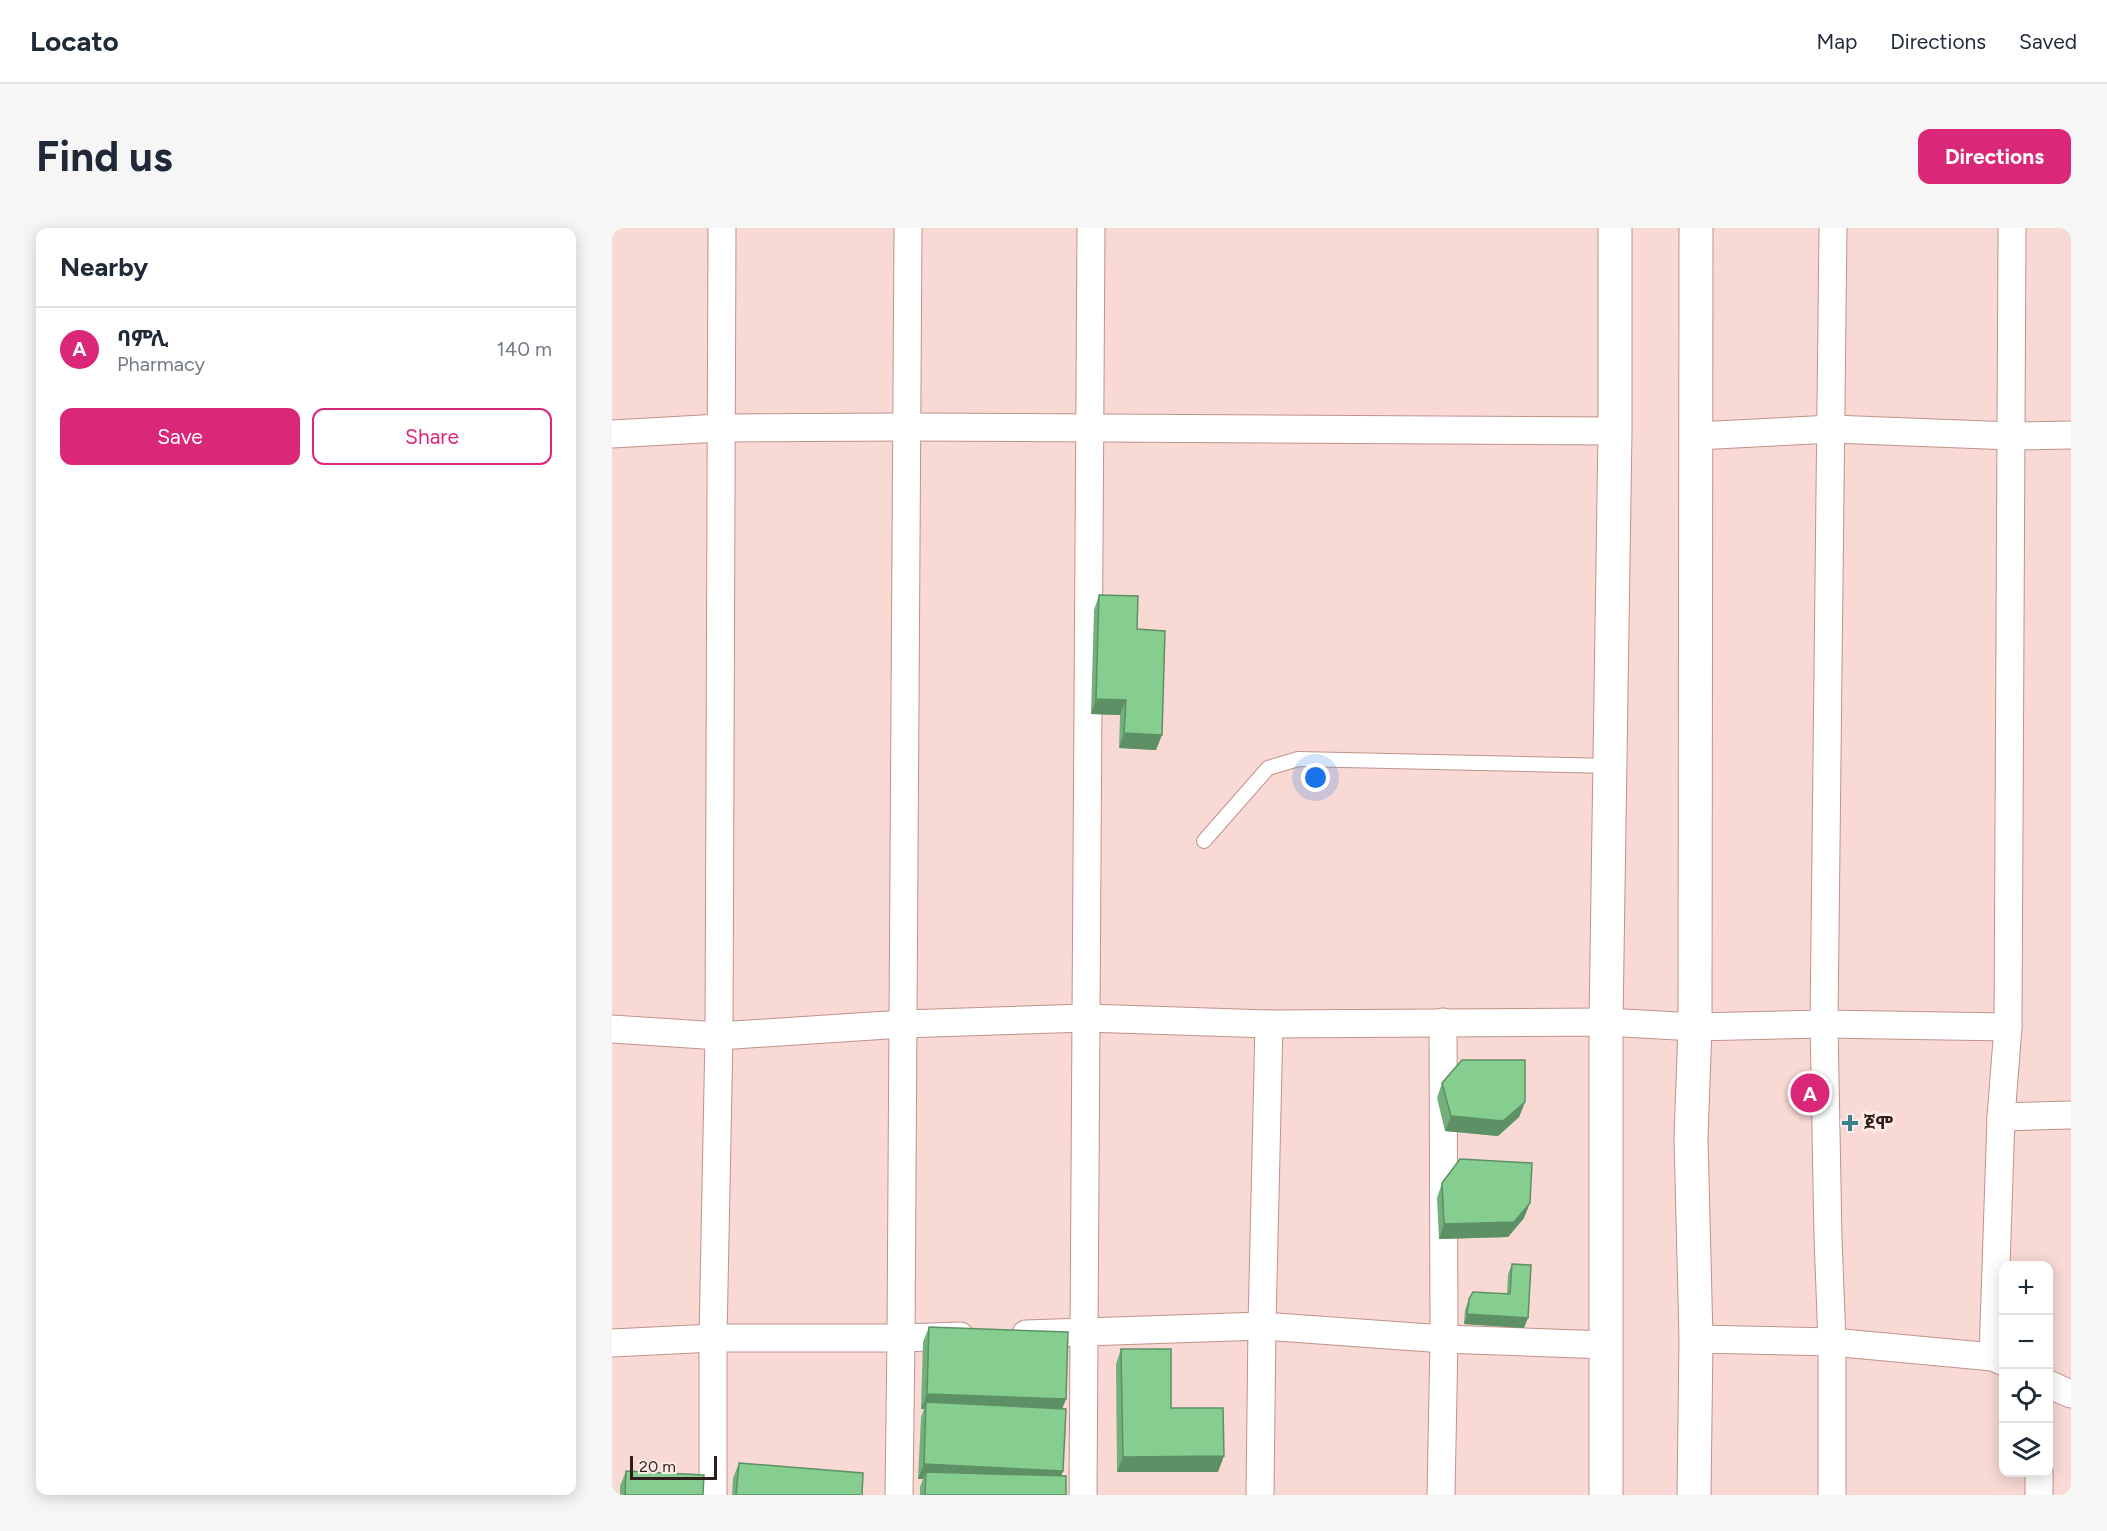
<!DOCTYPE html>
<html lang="en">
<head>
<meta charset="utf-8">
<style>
	:root { --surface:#fff; --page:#f6f6f7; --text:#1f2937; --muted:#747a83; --line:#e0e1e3; --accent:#db2777 }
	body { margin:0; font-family:Figtree,"Noto Sans Ethiopic",sans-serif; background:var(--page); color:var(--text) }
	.controls { position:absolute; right:18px; bottom:18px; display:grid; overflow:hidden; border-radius:12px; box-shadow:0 3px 15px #0003 }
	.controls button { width:54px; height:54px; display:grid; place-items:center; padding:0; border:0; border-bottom:2px solid var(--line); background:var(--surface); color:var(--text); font:30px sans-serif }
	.scale { position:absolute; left:18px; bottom:15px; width:87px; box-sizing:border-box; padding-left:6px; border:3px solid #301e1b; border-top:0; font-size:16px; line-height:21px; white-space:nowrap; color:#301e1b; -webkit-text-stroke:4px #fee9e5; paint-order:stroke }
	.you { position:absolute; left:704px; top:550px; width:21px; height:21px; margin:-15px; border:4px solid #fff; border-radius:50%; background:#1a73e8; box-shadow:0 0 0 9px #1a73e833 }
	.badge { display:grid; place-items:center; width:39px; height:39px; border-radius:50%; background:var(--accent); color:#fff; font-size:20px; font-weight:700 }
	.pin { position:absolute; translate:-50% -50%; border:3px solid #fff; box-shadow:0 2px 6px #0006 }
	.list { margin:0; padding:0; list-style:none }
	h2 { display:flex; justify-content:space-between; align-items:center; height:78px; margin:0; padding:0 24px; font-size:26px }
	h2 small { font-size:20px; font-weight:400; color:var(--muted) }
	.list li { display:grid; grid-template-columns:39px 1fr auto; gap:18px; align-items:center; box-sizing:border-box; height:84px; padding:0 24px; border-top:2px solid var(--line) }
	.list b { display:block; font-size:22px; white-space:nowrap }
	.list p { margin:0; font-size:20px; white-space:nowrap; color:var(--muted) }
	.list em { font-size:20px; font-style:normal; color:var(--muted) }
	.actions { display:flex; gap:12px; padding:18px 24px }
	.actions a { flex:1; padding:14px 0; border:2px solid var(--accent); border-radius:12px; text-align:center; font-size:21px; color:var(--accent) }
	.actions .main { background:var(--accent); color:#fff }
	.icon { flex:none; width:33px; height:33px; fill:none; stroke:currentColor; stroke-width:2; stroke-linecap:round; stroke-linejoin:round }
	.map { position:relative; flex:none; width:1459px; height:1267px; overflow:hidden; border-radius:12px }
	header { display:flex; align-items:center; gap:36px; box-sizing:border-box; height:84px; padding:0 30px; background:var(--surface); border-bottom:2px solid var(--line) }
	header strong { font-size:28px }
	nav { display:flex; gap:33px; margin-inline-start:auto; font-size:21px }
	.intro { display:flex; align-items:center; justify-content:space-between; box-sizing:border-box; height:144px; padding:0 36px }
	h1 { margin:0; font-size:42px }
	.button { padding:15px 27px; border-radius:12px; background:var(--accent); color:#fff; font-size:21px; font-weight:700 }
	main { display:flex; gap:36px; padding:0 36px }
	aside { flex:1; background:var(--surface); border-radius:12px; box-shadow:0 3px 15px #0003 }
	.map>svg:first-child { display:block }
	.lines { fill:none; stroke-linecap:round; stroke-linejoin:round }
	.service-casing { stroke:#c2928b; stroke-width:16 }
	.minor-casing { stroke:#c2928b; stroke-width:29 }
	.trunk-casing { stroke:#c2928b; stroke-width:35 }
	.service { stroke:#fff; stroke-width:14 }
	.minor { stroke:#fff; stroke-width:27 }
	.trunk { stroke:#fff; stroke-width:33 }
	.wall { fill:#73b07c }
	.shaded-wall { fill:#5e9065 }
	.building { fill:#86cd90; stroke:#5e9065; stroke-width:1.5 }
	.poi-dot { fill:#3a818b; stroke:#fee9e5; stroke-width:2 }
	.labels { text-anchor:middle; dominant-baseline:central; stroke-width:6; stroke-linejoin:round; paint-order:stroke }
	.poi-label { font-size:18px; font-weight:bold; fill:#301e1b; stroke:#fee9e5; text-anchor:start }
</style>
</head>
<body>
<header>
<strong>Locato</strong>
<nav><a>Map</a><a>Directions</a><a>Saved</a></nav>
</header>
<div class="intro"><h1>Find us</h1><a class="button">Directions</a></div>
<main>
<aside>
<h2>Nearby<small></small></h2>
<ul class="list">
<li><span class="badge">A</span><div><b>ባምሊ</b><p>Pharmacy</p></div><em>140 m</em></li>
</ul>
<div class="actions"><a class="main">Save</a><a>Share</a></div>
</aside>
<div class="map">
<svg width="1459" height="1267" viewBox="0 0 1459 1267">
	<rect width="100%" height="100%" fill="#f8d9d4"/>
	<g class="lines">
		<defs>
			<polyline id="service" points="592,613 656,540 686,531 999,538"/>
			<g id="minor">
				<polyline points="0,206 108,200 296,199 1003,203"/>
				<polyline points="1084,208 1220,201 1400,208 1459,207"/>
				<polyline points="0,801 107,808 291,796 474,790 657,796 994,794 1083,799 1212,796 1396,799"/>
				<polyline points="1389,889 1459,887"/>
				<polyline points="414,1106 650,1098 832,1111 994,1117"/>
				<polyline points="1084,1111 1220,1114 1381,1129 1392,1134"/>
				<polyline points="0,1115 101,1110 289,1110 348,1108"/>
				<polyline points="1381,1129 1389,889 1396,799 1400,0"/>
				<polyline points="1436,1156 1459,1166"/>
				<polyline points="101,1267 101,1110 107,808 110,0"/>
				<polyline points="287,1267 289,1110 296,0"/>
				<path d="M471,1267C477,845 473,422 479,0"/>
				<polyline points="648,1267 650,1098 657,796"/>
				<polyline points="829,1267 832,1111 831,794"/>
				<polyline points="1220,1267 1220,1114 1216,1010 1212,796 1221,0"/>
				<polyline points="1427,1267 1427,1244"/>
			</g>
			<g id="trunk">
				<polyline points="994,1267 994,794 1003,203 1003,0"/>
				<polyline points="1082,1267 1084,1111 1079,910 1083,799 1084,0"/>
			</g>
		</defs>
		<use href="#service" class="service-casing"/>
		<use href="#minor" class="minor-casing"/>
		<use href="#trunk" class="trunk-casing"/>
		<use href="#service" class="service"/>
		<use href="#minor" class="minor"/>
		<use href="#trunk" class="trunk"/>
	</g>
	<g class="wall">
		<polygon points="487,367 525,401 544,522 507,520 508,487 479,486 482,382"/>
		<polygon points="830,855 913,874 907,889 886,908 833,903 825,870"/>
		<polygon points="830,955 912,990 896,1009 827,1011 825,970"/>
		<polygon points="900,1036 912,1100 852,1096 853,1082 857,1071 895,1066 896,1046"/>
		<polygon points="317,1099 454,1171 450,1181 451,1243 449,1248 454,1267 308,1267 308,1259 311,1251 306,1251 309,1189 312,1181 309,1181 311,1114"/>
		<polygon points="509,1121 559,1180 606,1244 505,1244 504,1136"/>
		<polygon points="127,1235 250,1267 120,1267 121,1250"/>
		<polygon points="14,1243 91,1267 8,1267 8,1258"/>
	</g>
	<g class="shaded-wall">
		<polygon points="484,471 514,472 508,487 479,486"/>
		<polygon points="512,505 550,507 544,522 507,520"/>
		<polygon points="913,874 907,889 886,908 833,903 839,888"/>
		<polygon points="918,975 912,990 896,1009 827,1011 832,996"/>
		<polygon points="855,1086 916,1090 912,1100 852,1096"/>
		<polygon points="315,1166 454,1171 448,1186 314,1174 312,1181 309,1181"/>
		<polygon points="612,1228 606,1244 505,1244 511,1229"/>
		<polygon points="312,1236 451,1243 446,1258 314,1244 311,1251 306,1251"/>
	</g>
	<g class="building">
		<polygon points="487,367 526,368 525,401 553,403 550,507 512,505 514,472 484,471"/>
		<polygon points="850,832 913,832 913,874 891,893 839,888 830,855"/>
		<polygon points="848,931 920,935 918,975 902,994 832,996 830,955"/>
		<polygon points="900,1036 919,1037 916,1090 855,1086 857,1071 861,1064 898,1066"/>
		<polygon points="317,1099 456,1104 454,1171 315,1166"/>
		<polygon points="509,1121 559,1121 559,1180 611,1180 612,1228 511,1229"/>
		<polygon points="314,1174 454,1181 451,1243 312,1236"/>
		<polygon points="127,1235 251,1245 250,1267 124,1267"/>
		<polygon points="14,1243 92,1247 91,1267 13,1267"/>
		<polygon points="314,1244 454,1248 454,1267 313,1267"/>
	</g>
	<path class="poi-dot" d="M1235 886h6v6h6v6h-6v6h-6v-6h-6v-6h6z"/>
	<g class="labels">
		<g class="poi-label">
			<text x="1252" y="895">ጀሞ</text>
		</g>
	</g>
</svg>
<div class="controls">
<button>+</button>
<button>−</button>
<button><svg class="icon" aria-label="locate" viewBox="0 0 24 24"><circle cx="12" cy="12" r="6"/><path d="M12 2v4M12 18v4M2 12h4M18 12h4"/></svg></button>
<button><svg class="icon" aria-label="layers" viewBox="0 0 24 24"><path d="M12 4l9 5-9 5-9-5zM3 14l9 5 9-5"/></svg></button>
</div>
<div class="scale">20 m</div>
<div class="you"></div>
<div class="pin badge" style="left:1198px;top:865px">A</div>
</div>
</main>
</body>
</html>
